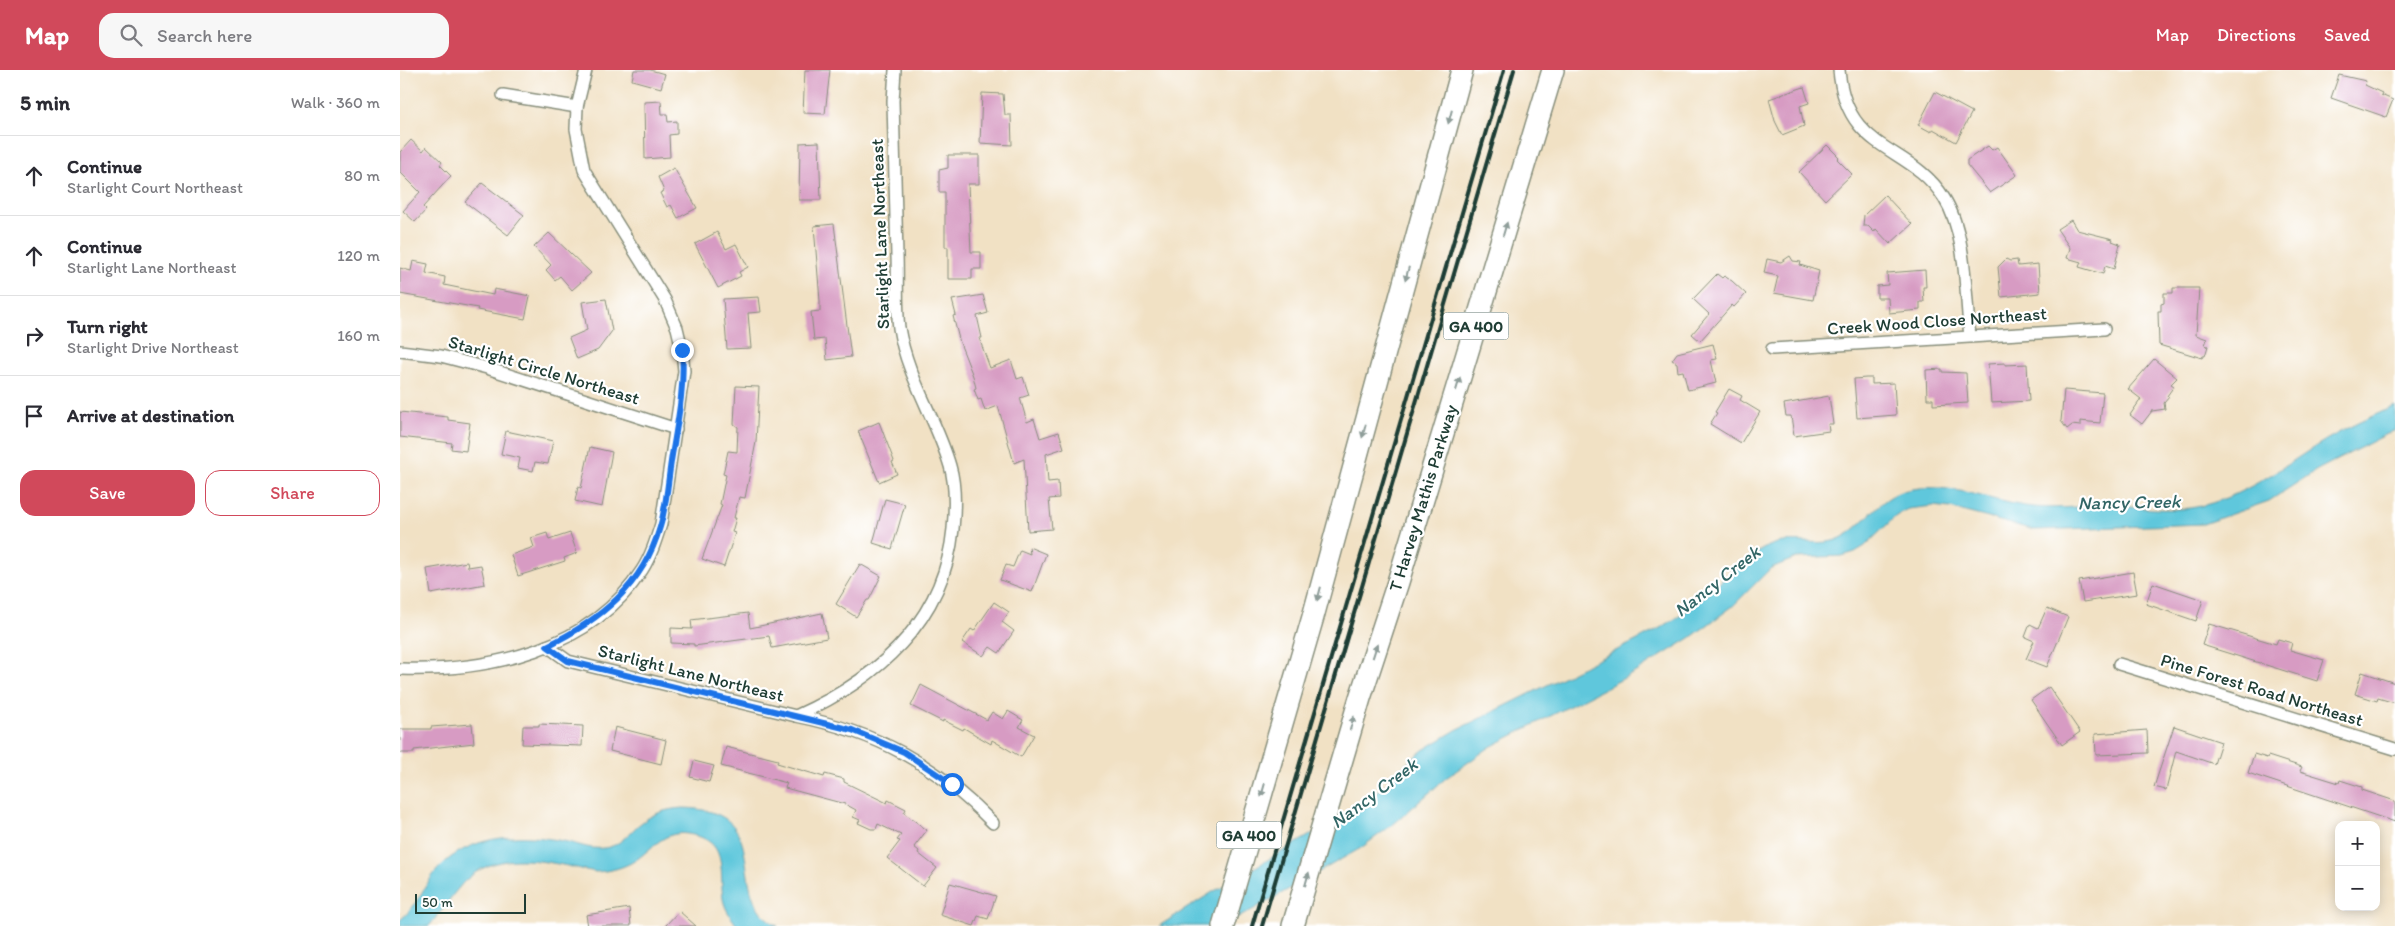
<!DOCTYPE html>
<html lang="en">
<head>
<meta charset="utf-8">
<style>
	:root { --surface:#fff; --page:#f7f7f7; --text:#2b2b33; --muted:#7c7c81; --line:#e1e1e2; --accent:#d1495b }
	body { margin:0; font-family:Itim,sans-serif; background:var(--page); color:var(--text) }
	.controls { position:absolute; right:15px; bottom:15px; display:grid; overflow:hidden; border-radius:10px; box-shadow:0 2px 12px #0003 }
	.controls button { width:45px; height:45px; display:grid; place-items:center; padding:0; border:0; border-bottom:1px solid var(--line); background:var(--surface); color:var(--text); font:25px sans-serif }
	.scale { position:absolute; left:15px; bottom:12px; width:111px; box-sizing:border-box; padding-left:5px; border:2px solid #1f3d34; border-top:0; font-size:14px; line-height:18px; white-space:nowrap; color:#1f3d34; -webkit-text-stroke:4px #fff; paint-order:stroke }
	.stop { position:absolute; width:15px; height:15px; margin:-11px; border:4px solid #1a73e8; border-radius:50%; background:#fff }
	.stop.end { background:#1a73e8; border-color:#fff; box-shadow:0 1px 5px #0008 }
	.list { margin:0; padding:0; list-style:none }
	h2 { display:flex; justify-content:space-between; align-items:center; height:65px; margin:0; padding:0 20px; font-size:21px }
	h2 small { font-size:16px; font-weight:400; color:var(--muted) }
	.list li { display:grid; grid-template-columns:32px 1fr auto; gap:15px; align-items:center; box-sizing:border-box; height:80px; padding:0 20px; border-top:1px solid var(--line) }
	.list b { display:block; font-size:19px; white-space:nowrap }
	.list p { margin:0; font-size:16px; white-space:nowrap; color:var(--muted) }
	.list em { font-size:16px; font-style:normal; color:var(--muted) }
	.actions { display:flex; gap:10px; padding:15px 20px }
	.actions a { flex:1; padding:11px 0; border:1px solid var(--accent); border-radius:15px; text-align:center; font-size:18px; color:var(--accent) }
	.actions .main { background:var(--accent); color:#fff }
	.icon { flex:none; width:28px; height:28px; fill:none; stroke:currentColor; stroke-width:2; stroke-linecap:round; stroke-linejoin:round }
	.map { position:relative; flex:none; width:1995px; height:856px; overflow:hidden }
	header { display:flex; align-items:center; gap:30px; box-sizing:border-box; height:70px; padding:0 25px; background:var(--accent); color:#fff }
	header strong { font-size:24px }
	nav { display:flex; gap:28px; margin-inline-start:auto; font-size:18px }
	.search { width:350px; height:45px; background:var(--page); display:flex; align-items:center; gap:12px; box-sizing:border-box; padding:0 18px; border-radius:15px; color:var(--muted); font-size:19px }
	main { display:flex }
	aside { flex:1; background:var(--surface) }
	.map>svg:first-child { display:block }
	.water { fill:#5fc7dc; stroke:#3f8288 }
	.building { fill:#d79bc3 }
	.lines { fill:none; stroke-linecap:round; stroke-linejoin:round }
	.minor-casing { stroke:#888f7c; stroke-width:14 }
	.motorway-casing { stroke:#888f7c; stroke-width:24 }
	.minor { stroke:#fff; stroke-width:11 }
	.motorway { stroke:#fff; stroke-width:21 }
	.rail { stroke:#1f3d34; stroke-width:4 }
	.oneway { fill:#8f9e9a }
	.route { stroke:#1a73e8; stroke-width:6 }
	.labels { text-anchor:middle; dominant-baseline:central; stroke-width:4.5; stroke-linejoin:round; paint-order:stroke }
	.shield { fill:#fff; stroke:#627771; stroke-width:1 }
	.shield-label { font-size:16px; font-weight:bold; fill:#1f3d34 }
	.street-label { font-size:18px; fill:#1f3d34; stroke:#fff }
	.water-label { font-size:19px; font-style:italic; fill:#326666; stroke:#fff }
</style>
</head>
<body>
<header>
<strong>Map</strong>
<div class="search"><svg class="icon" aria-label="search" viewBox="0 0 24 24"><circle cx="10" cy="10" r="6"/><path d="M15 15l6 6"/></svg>Search here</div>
<nav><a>Map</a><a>Directions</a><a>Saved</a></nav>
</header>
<main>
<aside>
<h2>5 min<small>Walk · 360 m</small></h2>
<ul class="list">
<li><svg class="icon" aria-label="ahead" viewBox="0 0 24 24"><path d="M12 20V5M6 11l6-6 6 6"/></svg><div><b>Continue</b><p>Starlight Court Northeast</p></div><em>80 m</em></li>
<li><svg class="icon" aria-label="ahead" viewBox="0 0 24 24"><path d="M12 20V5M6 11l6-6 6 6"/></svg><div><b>Continue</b><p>Starlight Lane Northeast</p></div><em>120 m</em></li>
<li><svg class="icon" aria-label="right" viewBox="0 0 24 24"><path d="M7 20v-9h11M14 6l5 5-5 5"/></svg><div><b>Turn right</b><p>Starlight Drive Northeast</p></div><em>160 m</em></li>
<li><svg class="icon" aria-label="arrive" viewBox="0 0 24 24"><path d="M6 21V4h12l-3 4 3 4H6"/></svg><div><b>Arrive at destination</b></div></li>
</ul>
<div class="actions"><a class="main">Save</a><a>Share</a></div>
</aside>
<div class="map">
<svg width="1995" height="856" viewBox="0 0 1995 856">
	<rect width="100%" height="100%" fill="#fff"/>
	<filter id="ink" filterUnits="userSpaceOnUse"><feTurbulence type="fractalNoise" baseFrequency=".02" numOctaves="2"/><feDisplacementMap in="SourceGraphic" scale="10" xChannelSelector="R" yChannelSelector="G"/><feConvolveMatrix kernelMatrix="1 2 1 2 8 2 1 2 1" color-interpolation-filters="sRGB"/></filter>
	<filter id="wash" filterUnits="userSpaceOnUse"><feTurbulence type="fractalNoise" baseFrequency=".0096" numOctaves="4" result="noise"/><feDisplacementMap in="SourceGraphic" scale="20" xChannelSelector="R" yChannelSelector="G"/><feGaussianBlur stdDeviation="1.12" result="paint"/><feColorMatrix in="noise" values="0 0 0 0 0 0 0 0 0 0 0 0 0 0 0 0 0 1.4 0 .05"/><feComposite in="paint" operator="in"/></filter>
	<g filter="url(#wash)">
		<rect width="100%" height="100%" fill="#f1e1c4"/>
		<g class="water">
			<path d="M1995,336V360L1917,400L1869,431L1803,454L1635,460L1550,438L1533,436L1508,439L1496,446L1465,476L1455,482L1442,486L1396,488L1371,498L1333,536L1290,568L1234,603L1090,677L1046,708L996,752L961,778L824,856H759L811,823L948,743L987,714L1004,696L1023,680L1056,660C1100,639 1143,617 1187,595C1216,580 1247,567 1275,549C1306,530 1337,490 1369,476C1390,466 1415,477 1436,470C1464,460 1476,427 1507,420C1547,411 1586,430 1625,436C1652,440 1680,436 1708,436C1737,436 1767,443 1796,437C1841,428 1878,400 1916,376C1941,360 1968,348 1995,336Z"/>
			<path d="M283,738C380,740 320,826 378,856H337C332,848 325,840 323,829C319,799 329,770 288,764C265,760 253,778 236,790C224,798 210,801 196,802C150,793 99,775 62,814C50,827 41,843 29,856H0V850C19,836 25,809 44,793C76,764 122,763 163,771C176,773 189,780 204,778C220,777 229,762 241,753C254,743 266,739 283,738Z"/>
		</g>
		<g id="blocks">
			<g class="building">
				<polygon points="234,0 250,0 265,4 261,18 232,10"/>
				<polygon points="405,0 430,0 425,44 403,43"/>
				<polygon points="1939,5 1966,11 1965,15 1982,23 1981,25 1993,30 1986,47 1931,28"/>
				<polygon points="1404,17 1409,33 1400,36 1404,56 1382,65 1375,51 1369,29"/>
				<polygon points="1535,22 1572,42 1556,72 1533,59 1531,62 1518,55"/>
				<polygon points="582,23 603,24 605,45 611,45 612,75 580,73"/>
				<polygon points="261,31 262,44 267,44 268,52 277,51 277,64 269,65 270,87 245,89 244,32"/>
				<polygon points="11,70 23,81 26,77 42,92 40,95 51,106 23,137 26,140 15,152 3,141 20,122 0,102 0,82"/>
				<polygon points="419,72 421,130 399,130 400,73"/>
				<polygon points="1427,75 1439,87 1437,89 1452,104 1425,130 1399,102"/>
				<polygon points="1588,76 1592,80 1597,77 1617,105 1590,123 1567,95 1567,90"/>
				<polygon points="548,85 579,85 579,114 568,114 571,182 581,182 581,199 572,199 572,209 548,209 548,177 545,177 545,122 539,122 539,100 548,98"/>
				<polygon points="274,98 297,138 278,148 271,135 267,137 260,123 264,121 258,107"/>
				<polygon points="82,113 124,145 108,165 65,132"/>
				<polygon points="1485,125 1512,154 1490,174 1476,159 1474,162 1468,156 1463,156 1464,145"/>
				<polygon points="1671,150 1677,160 1713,169 1712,171 1720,174 1714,199 1705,196 1703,204 1679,197 1681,192 1667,188 1670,178 1657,159"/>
				<polygon points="434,154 451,287 427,290 425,269 414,270 411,242 420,241 420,231 414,156"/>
				<polygon points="317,162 326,179 336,174 348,197 339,202 341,206 318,218 295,174"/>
				<polygon points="149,163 191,203 172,220 160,206 155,210 146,200 151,195 134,177"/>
				<polygon points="1390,186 1393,191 1401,192 1400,195 1419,201 1413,230 1374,223 1378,206 1364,203 1367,189 1381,192"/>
				<polygon points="1606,189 1610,191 1617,190 1618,196 1638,194 1640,223 1601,227 1598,197"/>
				<polygon points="13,191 28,194 26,203 45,207 44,215 93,225 94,219 130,226 125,249 77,240 78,238 0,224 0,198 11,201"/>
				<polygon points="1525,200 1526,217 1523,217 1524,232 1520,232 1520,240 1489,243 1488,228 1477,228 1477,216 1488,215 1487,203"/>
				<polygon points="1317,204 1322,208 1324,206 1332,211 1346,224 1334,237 1332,235 1300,271 1292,264 1309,244 1293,229"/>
				<polygon points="1773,218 1799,218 1796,265 1807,269 1805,275 1808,276 1805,286 1803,286 1802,288 1759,275 1758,241 1761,241 1761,234 1764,233 1764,223 1773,223"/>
				<polygon points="583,225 588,243 577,246 582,268 579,268 590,298 611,290 617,309 623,307 629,325 620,328 627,352 634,349 640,368 659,362 664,378 646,384 648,412 658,411 659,428 649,429 652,459 628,461 624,389 614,393 598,336 585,341 581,329 578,330 574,319 576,318 573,306 560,273 553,246 556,245 552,230"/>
				<polygon points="359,227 361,242 348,243 351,278 327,279 323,229"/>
				<polygon points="206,229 212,261 198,280 177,289 169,268 187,260 182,232"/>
				<polygon points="1313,274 1317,289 1311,290 1316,313 1288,320 1283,301 1278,302 1277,293 1272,290 1277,283"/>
				<polygon points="1754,289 1777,308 1771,314 1774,316 1767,326 1769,327 1764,333 1765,339 1752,341 1742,354 1730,345 1741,329 1728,319"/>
				<polygon points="1605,293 1605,295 1627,294 1629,331 1591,333 1588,294"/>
				<polygon points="1542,299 1542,302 1566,303 1568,333 1533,335 1533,329 1527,329 1526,300"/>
				<polygon points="1466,308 1472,308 1472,314 1494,313 1496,345 1457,348 1454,309"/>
				<polygon points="336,316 359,317 356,372 345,428 339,427 334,448 336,448 332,462 335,463 324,497 302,489 322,435 320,434 326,405 323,404 328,381 337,382 338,357 334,354"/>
				<polygon points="1329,319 1342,326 1340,330 1360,342 1341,373 1310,354 1317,343 1315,342"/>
				<polygon points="1664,320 1703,323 1700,353 1680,351 1680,356 1672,355 1667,359 1661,351"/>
				<polygon points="1429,326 1433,354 1428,354 1429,361 1394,366 1391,346 1386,346 1384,334"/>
				<polygon points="0,342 48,347 48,350 70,353 66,381 51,379 52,373 0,367"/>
				<polygon points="479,352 494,391 492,392 497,404 479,412 458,361"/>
				<polygon points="106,361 153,371 148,394 135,392 133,401 118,398 120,388 101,384"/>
				<polygon points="190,377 212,382 202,437 175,431 178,417 181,418"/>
				<polygon points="485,429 505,434 492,479 473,473"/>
				<polygon points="147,463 149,470 170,463 177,483 164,488 165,491 118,506 111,485 134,477 131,468"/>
				<polygon points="629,477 646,484 632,522 600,510 606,495 613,497 620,480 630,484"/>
				<polygon points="67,492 68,497 81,495 85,514 31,524 27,499"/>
				<polygon points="460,494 481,506 469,530 467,530 456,547 436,534"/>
				<polygon points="1733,502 1737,524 1683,532 1679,511"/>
				<polygon points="1753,513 1803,530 1796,551 1746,534"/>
				<polygon points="594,532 609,542 602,552 614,561 599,583 590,577 583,586 562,572 571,559 574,561"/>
				<polygon points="1647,538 1668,547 1647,597 1626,589 1634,571 1625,567 1630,554 1638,558"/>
				<polygon points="348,543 350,558 422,543 427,568 372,578 369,566 294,576 294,574 271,573 271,558 292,559 291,550"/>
				<polygon points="1809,554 1876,574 1878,569 1892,573 1890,580 1924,590 1917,611 1802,575"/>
				<polygon points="1962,602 1995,613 1995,633 1978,628 1977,631 1955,624"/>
				<polygon points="521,615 587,650 592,642 603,649 608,641 623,650 619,657 634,665 621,687 592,670 591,674 564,658 563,660 543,650 543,652 511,636"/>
				<polygon points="1649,617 1680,662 1662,675 1631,630"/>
				<polygon points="72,654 74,673 14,680 14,683 0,683 0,659 31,659 31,657"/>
				<polygon points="139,654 183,656 182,676 122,674 123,656 139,656"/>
				<polygon points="1774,656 1821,672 1814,694 1776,681 1766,720 1754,717"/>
				<polygon points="215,657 266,670 261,694 210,681"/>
				<polygon points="1747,660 1748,683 1696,685 1695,664"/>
				<polygon points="326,677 378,690 377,693 424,707 425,704 444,709 444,712 487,733 488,730 506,739 504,743 527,760 514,777 519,781 518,783 537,798 523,816 487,788 500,771 497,770 501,765 478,754 476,759 471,759 458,753 460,750 453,747 456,740 445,734 385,718 387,713 321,696"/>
				<polygon points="1854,684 1867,688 1868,686 1902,697 1900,701 1939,713 1940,710 1962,717 1962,720 1995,731 1995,752 1848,703"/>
				<polygon points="294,691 314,696 309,712 290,707"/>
				<polygon points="550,813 596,826 588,849 578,846 574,856 540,845"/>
				<polygon points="229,838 231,856 188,856 186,845"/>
				<polygon points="279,841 296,856 265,856"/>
			</g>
		</g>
	</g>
	<g filter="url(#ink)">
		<use href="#blocks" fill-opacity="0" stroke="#888f7c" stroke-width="1"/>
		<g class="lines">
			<defs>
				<g id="minor">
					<path d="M1439,0C1446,84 1511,74 1544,128C1567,164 1565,224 1570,266"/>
					<polyline points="103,25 177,37"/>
					<polyline points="1372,279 1704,259"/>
					<polyline points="0,281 41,286 87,298 276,359"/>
					<path d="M147,576L168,591L396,646C476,610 544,552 553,459C555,439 556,416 550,396C536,348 507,307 499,258C496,235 498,209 497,186C496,134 494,83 493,31L495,0"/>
					<polyline points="1719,594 1995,679"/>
					<path d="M0,599C88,602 191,580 242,500C251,486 256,470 261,454L284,301L282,279L277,258L265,230L184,100L176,59L177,37L186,0"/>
					<path d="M396,646C477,662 535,694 593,753"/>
				</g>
				<g id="motorway">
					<polyline points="823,856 913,547 1062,0"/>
					<polyline points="893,856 960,628 998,512 1153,0"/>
				</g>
			</defs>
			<use href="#minor" class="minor-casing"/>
			<use href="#motorway" class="motorway-casing"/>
			<use href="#minor" class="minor"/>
			<use href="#motorway" class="motorway"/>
			<g class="rail">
				<polyline points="852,856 1104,0"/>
				<polyline points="862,856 1114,0"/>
			</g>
		</g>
		<defs><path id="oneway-solid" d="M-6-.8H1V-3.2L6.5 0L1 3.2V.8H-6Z" transform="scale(1.25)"/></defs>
		<g class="oneway">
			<use href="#oneway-solid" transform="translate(1050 47) rotate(105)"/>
			<use href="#oneway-solid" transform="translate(1105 159) rotate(-73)"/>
			<use href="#oneway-solid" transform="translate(1007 204) rotate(105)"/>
			<use href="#oneway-solid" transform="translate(1058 314) rotate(-73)"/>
			<use href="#oneway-solid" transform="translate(964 361) rotate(105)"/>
			<use href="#oneway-solid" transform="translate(919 524) rotate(105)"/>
			<use href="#oneway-solid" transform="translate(975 581) rotate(-72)"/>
			<use href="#oneway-solid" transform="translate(952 653) rotate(-74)"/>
			<use href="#oneway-solid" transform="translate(863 720) rotate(106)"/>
			<use href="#oneway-solid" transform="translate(907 809) rotate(-74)"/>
		</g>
	</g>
	<g class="lines" filter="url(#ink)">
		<path class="route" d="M282,280C285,315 278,350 272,385C268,409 267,434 260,457C243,516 200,550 147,576L168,591L452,660L504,682L552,714"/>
	</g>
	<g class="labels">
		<g class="shield">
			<rect x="1043.5" y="242.5" width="65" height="27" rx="4"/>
			<rect x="816.5" y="751.5" width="65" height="27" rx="4"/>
		</g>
		<g class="shield-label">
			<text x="1076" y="256">GA 400</text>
			<text x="849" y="765">GA 400</text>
		</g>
		<g class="street-label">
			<text transform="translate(480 164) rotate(-92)">Starlight Lane Northeast</text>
			<text transform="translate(1537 251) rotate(-4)">Creek Wood Close Northeast</text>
			<text transform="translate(144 300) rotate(17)">Starlight Circle Northeast</text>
			<text transform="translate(1023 428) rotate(-73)">T Harvey Mathis Parkway</text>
			<text transform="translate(291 603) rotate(14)">Starlight Lane Northeast</text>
			<text transform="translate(1862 620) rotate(17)">Pine Forest Road Northeast</text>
		</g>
		<g class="water-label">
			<text transform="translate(1729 432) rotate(-1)">Nancy Creek</text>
			<text transform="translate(1317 511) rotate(-38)">Nancy Creek</text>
			<text transform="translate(974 723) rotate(-37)">Nancy Creek</text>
		</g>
	</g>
</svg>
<div class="controls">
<button>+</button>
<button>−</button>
</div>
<div class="scale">50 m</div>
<div class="stop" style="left:552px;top:714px"></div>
<div class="stop end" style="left:282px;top:280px"></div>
</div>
</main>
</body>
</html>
